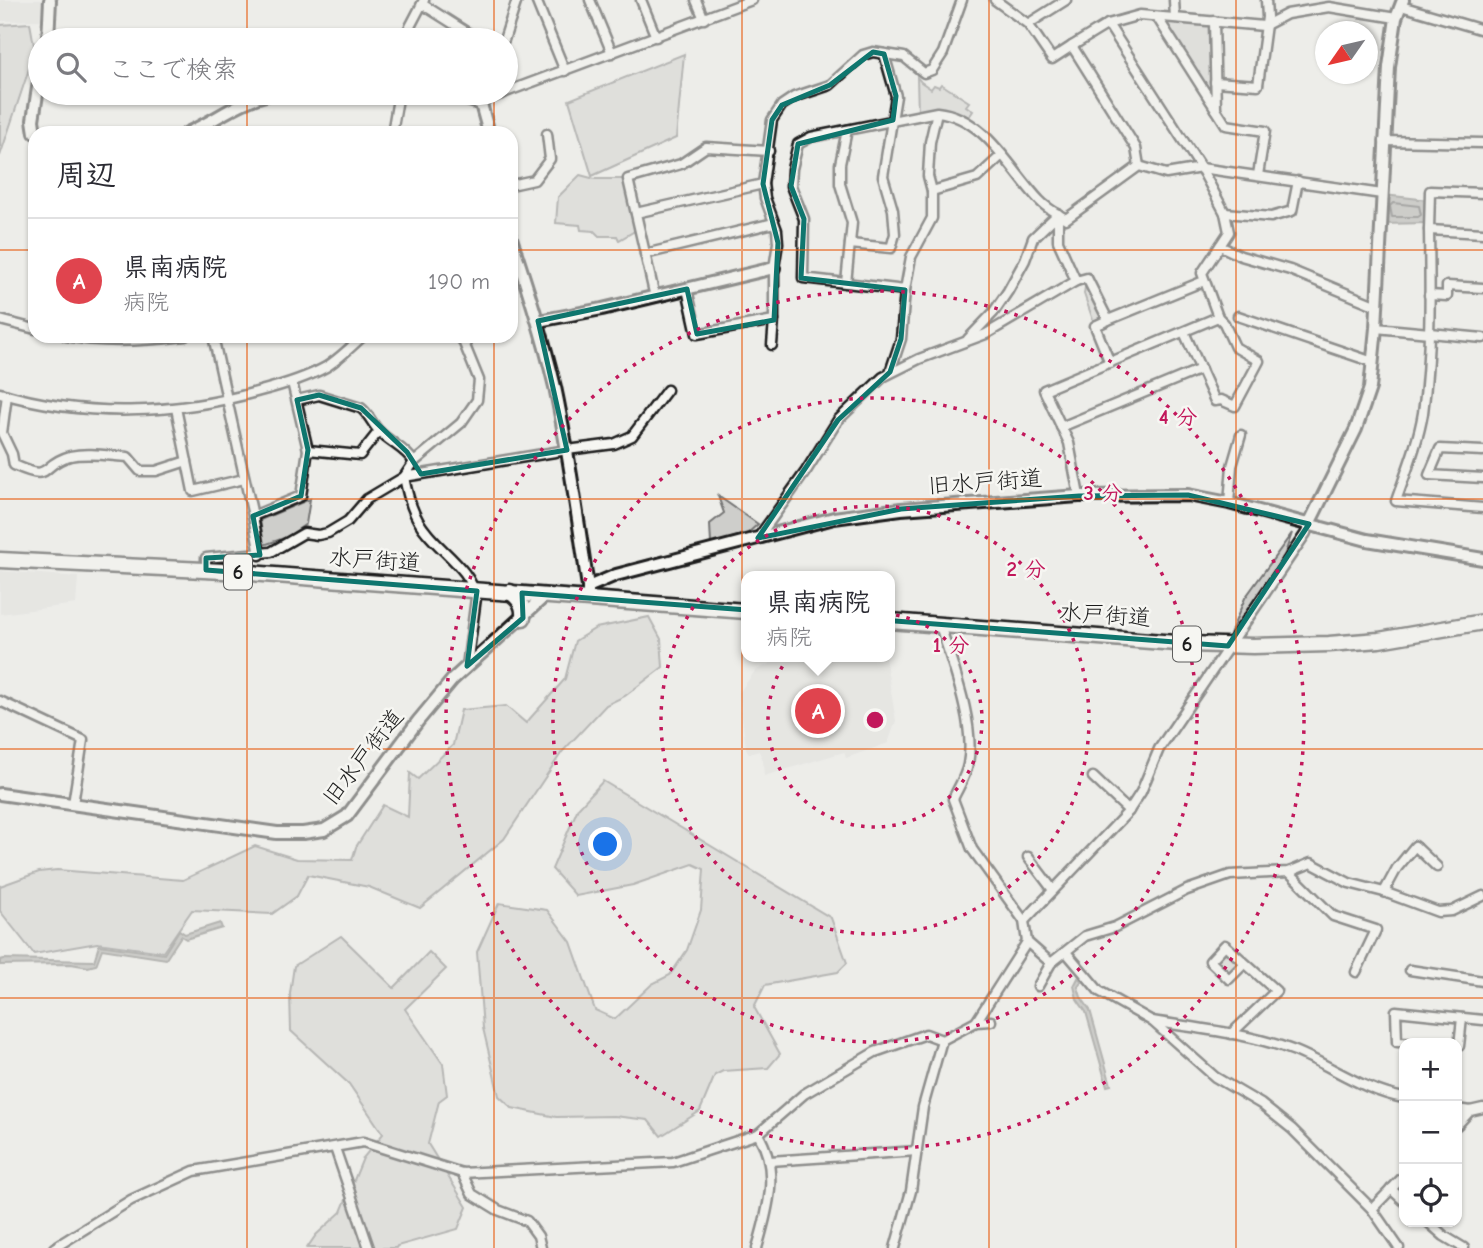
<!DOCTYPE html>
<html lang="ja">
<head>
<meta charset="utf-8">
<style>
	:root { --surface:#fff; --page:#f7f7f7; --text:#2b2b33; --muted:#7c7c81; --line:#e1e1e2; --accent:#ea580c }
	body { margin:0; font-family:"Comic Neue","Klee One",sans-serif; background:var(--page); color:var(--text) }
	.controls { position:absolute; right:21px; bottom:21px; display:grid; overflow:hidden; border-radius:14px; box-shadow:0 2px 5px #0004 }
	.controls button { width:63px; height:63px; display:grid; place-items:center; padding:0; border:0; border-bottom:2px solid var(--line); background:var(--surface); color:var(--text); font:35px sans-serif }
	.compass { position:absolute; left:1315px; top:21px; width:63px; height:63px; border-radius:50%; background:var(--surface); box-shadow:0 2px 5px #0004; rotate:236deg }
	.you { position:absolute; left:606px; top:845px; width:24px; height:24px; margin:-18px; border:5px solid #fff; border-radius:50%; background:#1a73e8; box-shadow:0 0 0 10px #1a73e833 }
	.badge { display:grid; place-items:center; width:46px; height:46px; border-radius:50%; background:var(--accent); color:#fff; font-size:23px; font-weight:700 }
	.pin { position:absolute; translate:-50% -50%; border:4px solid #fff; box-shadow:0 2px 7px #0006 }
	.popup { position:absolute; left:741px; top:571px; width:154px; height:91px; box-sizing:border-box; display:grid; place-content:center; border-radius:14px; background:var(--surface); filter:drop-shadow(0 2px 5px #0005); font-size:23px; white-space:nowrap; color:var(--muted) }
	.popup b { font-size:26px; color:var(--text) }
	.popup::after { content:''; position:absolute; left:50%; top:100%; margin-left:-14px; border:14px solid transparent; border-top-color:var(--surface) }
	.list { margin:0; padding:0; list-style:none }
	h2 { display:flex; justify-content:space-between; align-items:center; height:91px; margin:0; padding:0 28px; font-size:30px }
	h2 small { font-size:23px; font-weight:400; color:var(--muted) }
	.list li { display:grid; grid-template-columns:46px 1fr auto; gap:21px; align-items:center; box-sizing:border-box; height:126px; padding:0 28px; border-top:2px solid var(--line) }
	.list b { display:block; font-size:26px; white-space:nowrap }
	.list p { margin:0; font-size:23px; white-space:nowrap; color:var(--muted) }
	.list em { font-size:23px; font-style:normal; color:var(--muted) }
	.icon { flex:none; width:38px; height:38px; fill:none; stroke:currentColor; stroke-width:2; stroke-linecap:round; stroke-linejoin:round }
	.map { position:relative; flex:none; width:1483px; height:1248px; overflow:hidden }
	.search { position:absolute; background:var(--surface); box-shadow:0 2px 5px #0004; left:28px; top:28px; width:490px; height:77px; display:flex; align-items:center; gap:18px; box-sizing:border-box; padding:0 24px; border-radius:38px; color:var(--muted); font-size:26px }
	.panel { position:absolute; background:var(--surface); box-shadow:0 2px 5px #0004; left:28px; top:126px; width:490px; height:217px; border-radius:21px }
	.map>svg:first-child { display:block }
	.built { fill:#ddddda }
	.green { fill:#cececb; stroke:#757574; stroke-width:2 }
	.water { fill:#a6a6a3; stroke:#6f6f6d; stroke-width:2 }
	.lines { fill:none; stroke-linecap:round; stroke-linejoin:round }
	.shore { stroke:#535352; stroke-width:2 }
	.street-casing { stroke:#1c1c1c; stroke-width:13 }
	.secondary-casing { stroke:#1c1c1c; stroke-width:16 }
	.highway-casing { stroke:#1c1c1c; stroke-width:19 }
	.street { stroke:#f6f6f2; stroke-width:8 }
	.secondary { stroke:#f6f6f2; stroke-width:10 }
	.highway { stroke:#f6f6f2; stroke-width:14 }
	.marked { fill:none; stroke:#0f766e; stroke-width:5; stroke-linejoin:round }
	.grid { fill:none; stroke:#e8590c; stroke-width:2; stroke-opacity:0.55 }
	.ring { fill:none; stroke:#c2185b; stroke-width:3.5; stroke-dasharray:3.5 7 }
	.labels { text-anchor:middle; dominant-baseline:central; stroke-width:5; stroke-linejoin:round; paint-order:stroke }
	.shield { fill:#f6f6f2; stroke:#5d5d5c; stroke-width:2 }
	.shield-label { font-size:21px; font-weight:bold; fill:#1c1c1c }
	.street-label { font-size:23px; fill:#1c1c1c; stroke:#f6f6f2 }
	.centre { fill:#c2185b; stroke:#f6f6f2; stroke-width:3.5 }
	.ring-label { font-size:21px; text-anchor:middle; font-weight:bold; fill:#c2185b; stroke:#f6f6f2; stroke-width:5; stroke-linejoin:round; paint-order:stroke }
</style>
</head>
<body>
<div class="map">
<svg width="1483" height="1248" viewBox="0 0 1483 1248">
	<rect width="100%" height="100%" fill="#edede9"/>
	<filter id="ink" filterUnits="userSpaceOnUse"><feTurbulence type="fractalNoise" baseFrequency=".0143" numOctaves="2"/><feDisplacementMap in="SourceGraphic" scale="14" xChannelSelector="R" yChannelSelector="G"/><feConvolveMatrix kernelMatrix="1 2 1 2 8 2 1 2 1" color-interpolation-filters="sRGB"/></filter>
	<g filter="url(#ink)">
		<g class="built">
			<polygon points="0,0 42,0 42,20 0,21"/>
			<polygon points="0,571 78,577 76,604 0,614"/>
			<polygon points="783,657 885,657 896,721 888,743 846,758 844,752 764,776 763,761 759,751 749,754 746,748 739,693 755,671"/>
		</g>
		<g class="green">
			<polygon points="1160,18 1211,23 1215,104"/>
			<polygon points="30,23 35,51 0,156 0,25"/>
			<polygon points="684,54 676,138 592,176 569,100"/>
			<path d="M917,77L921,82L931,89L934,85L939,87L941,84L969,102L966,106L973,111L969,117C949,109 938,107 918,113Z"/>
			<polygon points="580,175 595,179 625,179 637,227 633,232 619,240 617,236 599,236 594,231 581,230 580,225 556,223 558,197"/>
			<polygon points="1086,280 1105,319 1094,323 1084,294"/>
			<polygon points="718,496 758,524 748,533 711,544 710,524 724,513"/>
			<polygon points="310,499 306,524 287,537 264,545 260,520"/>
			<polygon points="1292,533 1283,559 1230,634 1245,598"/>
			<polygon points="649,617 661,639 663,667 625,696 606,705 562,752 504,839 420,908 369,887 308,875 297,896 272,914 192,910 163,952 97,943 34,954 0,911 0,886 39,872 57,870 183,880 255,846 297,859 352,860 356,847 383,805 408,817 410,773 418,779 453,745 461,710 506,706 526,723 565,679 575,641 596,628"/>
			<polygon points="603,781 831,918 847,963 838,972 765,985 754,1007 780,1054 768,1068 723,1071 715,1075 700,1111 661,1136 648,1120 614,1116 556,1117 512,1108 499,1096 483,1028 477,952 499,903 547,910 571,942 595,1010 615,1019 652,984 670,975 687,950 701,910 704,869 693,864 633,885 576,896 552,869 578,808"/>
			<polygon points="341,936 394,988 429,952 446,969 405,1009 443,1064 447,1095 439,1101 428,1144 467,1207 458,1229 397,1246 396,1248 307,1248 316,1235 341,1212 363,1158 383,1134 349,1084 291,1031 290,993 294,966"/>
			<polygon points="1225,947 1243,963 1229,976 1212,961"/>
		</g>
		<g class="water">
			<polygon points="1384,195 1428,200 1428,223 1382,224"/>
			<polygon points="220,923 222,928 186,939 181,936 166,959 102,949 96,965 88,967 71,964 0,965 0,960 4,959 94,961 99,945 164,954 179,930 185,934"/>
			<polygon points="1078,978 1082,981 1078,987 1081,997 1090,1010 1111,1085 1107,1086 1086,1012 1077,999 1074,986"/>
		</g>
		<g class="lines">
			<polygon class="shore" points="1393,203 1419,206 1421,215 1418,217 1392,217 1390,206"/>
			<defs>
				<g id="street">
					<polyline points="536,0 565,71"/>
					<polyline points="590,0 612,53"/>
					<polyline points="641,0 656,37"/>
					<polyline points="696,0 704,19"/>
					<polyline points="995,0 1028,24 1052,59 1072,46"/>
					<polyline points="1174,0 1175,17"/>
					<polyline points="422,4 479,40"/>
					<polyline points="1401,6 1483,30"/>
					<polyline points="1157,17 1226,125 1265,131 1258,175"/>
					<polyline points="1214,21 1216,109"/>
					<polyline points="1028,24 1066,0"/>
					<polyline points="1108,24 1201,168 1225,213 1229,232 1202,273 1218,317 1224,323 1235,347 1259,361 1235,406 1221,400 1215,401 1184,332"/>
					<polyline points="403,40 424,0"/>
					<polyline points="504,40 517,0"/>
					<polyline points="1215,82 1258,85 1267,17 1266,0"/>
					<polyline points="506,92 752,0"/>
					<polyline points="484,100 504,93"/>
					<path d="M937,112L930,142L928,176L932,191V218L911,257L905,290L803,278L804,219L791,186L792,169L798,144L811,137L937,112C985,117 1009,168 1039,200C1046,208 1057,214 1066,219L1139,166L1166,174L1201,168L1382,194"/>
					<polyline points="392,133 399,93"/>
					<polyline points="1384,141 1483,143"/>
					<polyline points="1139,166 1136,148 1072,46 1108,24 1140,15 1264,26 1287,14 1329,7 1396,18"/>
					<polyline points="511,185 534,180 550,159 547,134"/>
					<polyline points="932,191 977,178 1002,155"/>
					<polyline points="636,213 763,184"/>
					<polyline points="1225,213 1271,217 1292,211 1298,181"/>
					<polyline points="1058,214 1058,241 1076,281 1087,278 1108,320 1095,326 1110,363"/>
					<polyline points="1429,230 1430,191 1483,193"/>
					<path d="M1483,233L1429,230C1430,291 1431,353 1423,413C1418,443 1406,472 1396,501L1483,508"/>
					<polyline points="850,244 891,248 895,234 893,210 883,176 896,96 884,54"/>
					<polyline points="1220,246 1241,256 1290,270 1377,306"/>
					<polyline points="645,254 774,223"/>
					<polyline points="846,283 852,223 840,184 840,164 847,130"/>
					<polyline points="687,289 697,334 774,320 774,268 778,243 777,230 765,198 763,184 772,120 782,105 794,97 830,85 863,55 873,52 904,57 924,73 932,70 943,53 962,0"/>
					<polyline points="1429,295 1447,296 1447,286 1483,288"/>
					<polyline points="655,297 628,179 681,164 706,147 769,151"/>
					<polyline points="1238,316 1373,362"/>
					<polyline points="0,320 35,329"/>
					<polyline points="1108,320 1204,281"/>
					<polyline points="1376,328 1483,338"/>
					<path d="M66,336C104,344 146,341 185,336"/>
					<polyline points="213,336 253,516 301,496 308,450 292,382"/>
					<path d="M461,336L479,380L477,400L461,423L414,462L404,477C408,497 413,517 427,533C443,553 472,571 476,598L467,666"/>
					<polyline points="968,339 993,313 1008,291 1025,260 1033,238 1058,214"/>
					<polyline points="772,345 774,320"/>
					<polyline points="890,372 901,339 905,290"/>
					<path d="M0,393C85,418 175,415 260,391C283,385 306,378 326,367C339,359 352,346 363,336"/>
					<path d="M7,395L2,433L12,454L14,465C54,483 38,465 70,456C88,452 110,456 128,457L140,471H156L187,461"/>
					<path d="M297,400L319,395L361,408C369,414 372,424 379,431C390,443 405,448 414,462"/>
					<polyline points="176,408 193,491 244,479"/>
					<polyline points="1061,427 1201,369"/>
					<polyline points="308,450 360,455 379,431"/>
					<polyline points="1483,451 1440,449 1429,475 1483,478"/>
					<polyline points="1079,496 1069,443 1044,390 1218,317"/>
					<polyline points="1229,503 1232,466 1241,435"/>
					<polyline points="253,516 260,555"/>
					<polyline points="758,538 806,471 838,420 883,377 919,359 986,334 1076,281"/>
					<polyline points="206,570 206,558 271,552 304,533 318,535 328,533 348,521 367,499 404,477 567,450 614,444 632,436 667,390"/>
					<path d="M940,625C952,664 976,724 968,764C966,776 958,788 953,799L972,849L1024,921"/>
					<polyline points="0,701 83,740 73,804"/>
					<polyline points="1093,777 1129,811"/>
					<polyline points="1028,857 1053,890"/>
					<polyline points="1289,872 1333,916 1376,930 1356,972"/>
					<polyline points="1384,892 1397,868 1415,846 1437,867"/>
					<polyline points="1027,942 1051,963"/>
					<polyline points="1066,952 1099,991 1152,1021 1215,1077 1261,1104 1292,1129 1372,1209 1399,1248"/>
					<polyline points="1410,970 1483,981"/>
					<polyline points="1038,986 1051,963 1085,936 1115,927 1187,890 1230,875 1289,872 1311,863 1349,883 1384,892 1438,912 1452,911 1483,896"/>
					<path d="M1152,1021C1200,1029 1249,1033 1295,1051C1332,1066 1364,1091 1404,1098"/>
					<polyline points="976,1022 1027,942 1024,921 1128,812 1141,792 1159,749 1285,564 1306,533 1309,524"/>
					<polyline points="1231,1034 1276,991 1225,945 1210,961 1229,979 1245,963"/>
					<polyline points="1422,1043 1397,1042 1396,1011 1483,1020"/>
					<polyline points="1457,1046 1459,1046 1462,1018"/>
					<polyline points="1457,1109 1470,1111 1483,1108"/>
					<polyline points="1457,1125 1470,1111"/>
					<polyline points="335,1148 369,1248"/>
					<polyline points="770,1161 917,1151"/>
					<polyline points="462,1173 472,1194 498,1210 527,1221 538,1236 541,1248"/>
					<polyline points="1391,1189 1404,1201"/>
					<polyline points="1372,1209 1404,1176"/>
					<polyline points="1428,1222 1444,1236 1464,1248"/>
					<polyline points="54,1248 131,1200 194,1171 363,1142 462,1173 673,1162 758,1134 804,1094 875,1052 926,1034 942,1040 976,1022 991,1021"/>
					<path d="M757,1248C768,1210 780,1170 758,1134"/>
					<polyline points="895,1248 911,1191 923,1107 942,1040"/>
				</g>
				<g id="secondary">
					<polyline points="48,40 50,0"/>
					<polyline points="449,93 481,104 489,133"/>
					<polyline points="35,133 33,120 40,75"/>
					<path d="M187,133C215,121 240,100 270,94C290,90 310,97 330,93"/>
					<path d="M511,238C527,287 543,336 555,387C569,453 578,520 588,587"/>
					<polyline points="538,321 602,309 774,268"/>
					<polyline points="1309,524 1356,429 1370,388 1376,328 1389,67 1396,18 1403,0"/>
					<polyline points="588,599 588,587 616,575 834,518 901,509 1079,496 1188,495 1229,503 1367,540 1483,559"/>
					<polyline points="0,794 277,833 303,833 324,830 347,816 418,721 453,679 546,595"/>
				</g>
				<g id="highway">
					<polyline points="0,560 224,571 746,611"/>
					<path d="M510,592C520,599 524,606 523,618"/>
					<polyline points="890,621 1189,644 1253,646 1329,644 1379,640 1483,622"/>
				</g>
			</defs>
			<use href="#street" class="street-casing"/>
			<use href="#secondary" class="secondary-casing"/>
			<use href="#highway" class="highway-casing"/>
			<use href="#street" class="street"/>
			<use href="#secondary" class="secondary"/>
			<use href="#highway" class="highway"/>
		</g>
	</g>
	<path d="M0 0H1483V1248H0ZM873,52L884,54L896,96L893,120L798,144L791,186L804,219L801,278L905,290L901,339L890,372L838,420L758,538L901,509L1079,496L1188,495L1309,524L1228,646L522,593L523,618L467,666L477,591L206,570V558L260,555L253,516L301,496L308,450L297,400L319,395L361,408L407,452L421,474L567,450L538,321L687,289L697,334L774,320L778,243L763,184L772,120L782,105L830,85Z" fill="#edede9" fill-opacity=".55" fill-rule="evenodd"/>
	<path class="marked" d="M873,52L884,54L896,96L893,120L798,144L791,186L804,219L801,278L905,290L901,339L890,372L838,420L758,538L901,509L1079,496L1188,495L1309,524L1228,646L522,593L523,618L467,666L477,591L206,570V558L260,555L253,516L301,496L308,450L297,400L319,395L361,408L407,452L421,474L567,450L538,321L687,289L697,334L774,320L778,243L763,184L772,120L782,105L830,85Z"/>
	<path class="grid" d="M247,0V40M494,0V40M742,0V1248M989,0V1248M1236,0V1248M247,93V133M494,93V133M0,250H35M511,250H1483M247,336V1248M494,336V1248M0,499H1483M0,749H1483M0,998H1483"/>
	<g class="ring">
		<circle cx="875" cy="720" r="107"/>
		<circle cx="875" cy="720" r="214"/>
		<circle cx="875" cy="720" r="322"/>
		<circle cx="875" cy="720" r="429"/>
	</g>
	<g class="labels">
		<g class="shield">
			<rect x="224" y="554.5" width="28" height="35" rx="5"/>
			<rect x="1173" y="626.5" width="28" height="35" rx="5"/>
		</g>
		<g class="shield-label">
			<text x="238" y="572">6</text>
			<text x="1187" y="644">6</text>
		</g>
		<g class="street-label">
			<text transform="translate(985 482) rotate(-4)">旧水戸街道</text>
			<text transform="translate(375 560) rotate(4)">水戸街道</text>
			<text transform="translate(1105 615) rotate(4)">水戸街道</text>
			<text transform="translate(363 757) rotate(-52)">旧水戸街道</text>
		</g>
	</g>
	<circle cx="875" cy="720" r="10" class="centre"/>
	<g class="ring-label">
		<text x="1178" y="424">4 分</text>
		<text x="1103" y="500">3 分</text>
		<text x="1026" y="576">2 分</text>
		<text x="951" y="652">1 分</text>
	</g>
</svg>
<div class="controls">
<button>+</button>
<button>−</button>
<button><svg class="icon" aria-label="locate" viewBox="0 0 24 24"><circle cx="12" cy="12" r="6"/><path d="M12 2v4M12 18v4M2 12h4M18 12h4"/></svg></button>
</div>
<svg class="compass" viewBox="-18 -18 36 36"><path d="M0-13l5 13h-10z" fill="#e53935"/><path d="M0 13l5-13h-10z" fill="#7c7c81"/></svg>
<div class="you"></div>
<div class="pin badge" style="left:818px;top:711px;background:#e0444e">A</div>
<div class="popup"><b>県南病院</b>病院</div>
<div class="search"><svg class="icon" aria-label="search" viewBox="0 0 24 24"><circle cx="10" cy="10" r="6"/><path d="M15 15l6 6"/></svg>ここで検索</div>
<section class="panel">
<h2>周辺<small></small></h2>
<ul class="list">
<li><span class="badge" style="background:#e0444e">A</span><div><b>県南病院</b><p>病院</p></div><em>190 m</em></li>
</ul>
</section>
</div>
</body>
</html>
